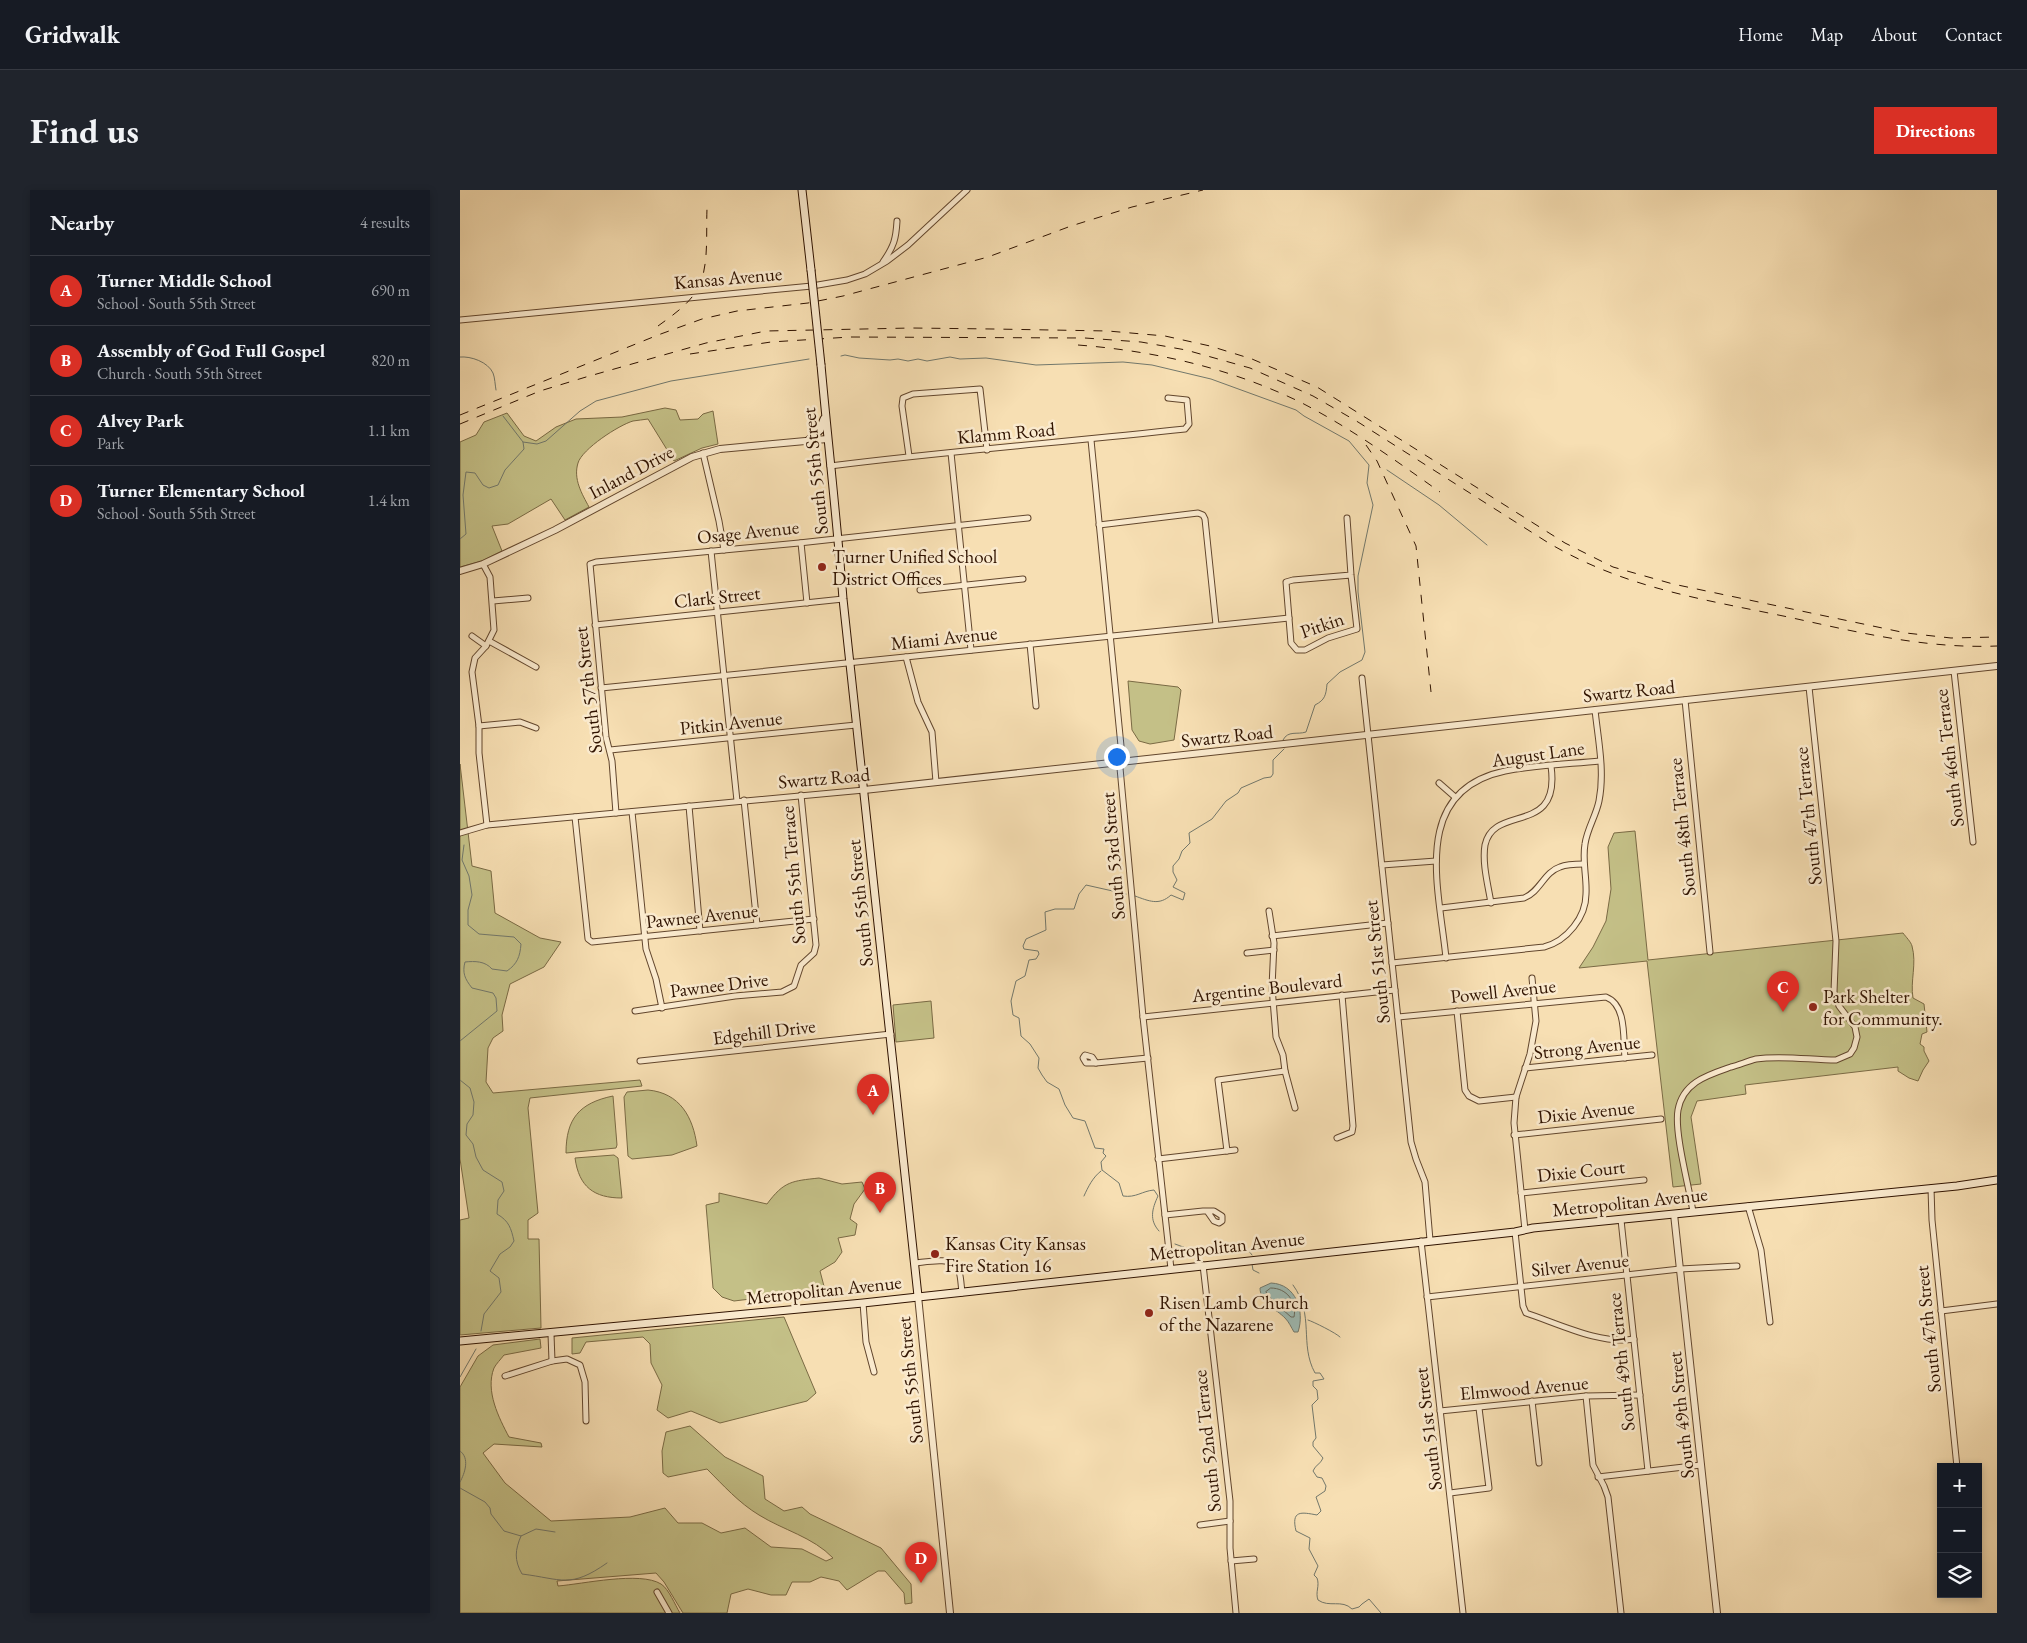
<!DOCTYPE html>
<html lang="en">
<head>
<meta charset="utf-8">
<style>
	:root { --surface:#171b24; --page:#20242c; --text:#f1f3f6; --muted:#9ea1a6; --line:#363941; --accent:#d93025 }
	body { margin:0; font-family:"EB Garamond",serif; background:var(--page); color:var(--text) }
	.controls { position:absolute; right:15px; bottom:15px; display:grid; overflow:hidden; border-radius:0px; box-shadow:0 2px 8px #0003 }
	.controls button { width:45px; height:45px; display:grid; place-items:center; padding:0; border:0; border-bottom:1px solid var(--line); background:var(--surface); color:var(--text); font:25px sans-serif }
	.you { position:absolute; left:656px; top:566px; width:18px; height:18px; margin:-12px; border:4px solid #fff; border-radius:50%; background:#1a73e8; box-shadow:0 0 0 8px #1a73e833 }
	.badge { display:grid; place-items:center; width:32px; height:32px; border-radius:50%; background:var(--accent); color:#fff; font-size:16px; font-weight:700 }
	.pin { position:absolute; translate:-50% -41px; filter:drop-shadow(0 1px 2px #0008) }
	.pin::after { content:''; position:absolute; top:26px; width:18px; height:15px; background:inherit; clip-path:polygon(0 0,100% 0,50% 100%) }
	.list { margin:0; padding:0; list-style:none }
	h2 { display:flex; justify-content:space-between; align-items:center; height:65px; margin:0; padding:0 20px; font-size:21px }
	h2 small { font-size:16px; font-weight:400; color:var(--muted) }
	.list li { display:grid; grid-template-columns:32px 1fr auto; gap:15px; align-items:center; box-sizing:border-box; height:70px; padding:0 20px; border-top:1px solid var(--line) }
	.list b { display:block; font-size:19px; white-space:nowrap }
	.list p { margin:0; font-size:16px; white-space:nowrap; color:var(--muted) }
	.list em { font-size:16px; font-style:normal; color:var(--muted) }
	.icon { flex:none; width:28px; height:28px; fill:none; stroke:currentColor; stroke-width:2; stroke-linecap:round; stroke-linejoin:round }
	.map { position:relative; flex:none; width:1537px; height:1423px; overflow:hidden; border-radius:0px }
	header { display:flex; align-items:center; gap:30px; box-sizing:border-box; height:70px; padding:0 25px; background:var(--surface); border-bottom:1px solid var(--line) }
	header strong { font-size:24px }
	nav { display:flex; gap:28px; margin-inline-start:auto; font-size:18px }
	.intro { display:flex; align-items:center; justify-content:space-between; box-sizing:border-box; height:120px; padding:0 30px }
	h1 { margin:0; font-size:35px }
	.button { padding:12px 22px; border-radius:0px; background:var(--accent); color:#fff; font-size:18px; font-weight:700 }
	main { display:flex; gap:30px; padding:0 30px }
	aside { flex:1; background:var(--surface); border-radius:0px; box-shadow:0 2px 8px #0003 }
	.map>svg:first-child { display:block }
	.green { fill:#c4c087; stroke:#7a6a44 }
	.water { fill:#9ebbb4; stroke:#72786c }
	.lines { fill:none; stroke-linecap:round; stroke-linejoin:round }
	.shore { stroke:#67675a; stroke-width:1 }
	.stream { stroke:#72786c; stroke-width:1 }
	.minor-casing { stroke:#62462d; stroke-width:7 }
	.tertiary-casing { stroke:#62462d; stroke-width:8 }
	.secondary-casing { stroke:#301300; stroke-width:9 }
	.minor { stroke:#faeace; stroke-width:5 }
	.tertiary { stroke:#faeace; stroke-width:6 }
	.secondary { stroke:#faeace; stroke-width:7 }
	.rail { stroke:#301300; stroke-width:1; stroke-dasharray:9 9; stroke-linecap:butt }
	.secondary-bridge-casing { stroke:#301300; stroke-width:9; stroke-linecap:butt }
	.secondary-bridge { stroke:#faeace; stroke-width:7 }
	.poi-dot { fill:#8f2418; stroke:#faeace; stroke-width:2 }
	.labels { text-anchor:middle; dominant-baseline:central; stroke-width:5; stroke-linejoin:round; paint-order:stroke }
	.street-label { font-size:19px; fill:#301300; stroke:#faeace }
	.poi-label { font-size:19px; fill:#301300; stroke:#faeace; text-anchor:start }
</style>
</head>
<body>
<header>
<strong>Gridwalk</strong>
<nav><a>Home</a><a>Map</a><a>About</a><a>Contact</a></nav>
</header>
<div class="intro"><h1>Find us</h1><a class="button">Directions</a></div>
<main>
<aside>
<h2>Nearby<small>4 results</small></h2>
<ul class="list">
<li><span class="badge">A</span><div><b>Turner Middle School</b><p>School · South 55th Street</p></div><em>690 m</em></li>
<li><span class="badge">B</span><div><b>Assembly of God Full Gospel</b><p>Church · South 55th Street</p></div><em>820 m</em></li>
<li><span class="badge">C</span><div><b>Alvey Park</b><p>Park</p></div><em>1.1 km</em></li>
<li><span class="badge">D</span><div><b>Turner Elementary School</b><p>School · South 55th Street</p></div><em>1.4 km</em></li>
</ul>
</aside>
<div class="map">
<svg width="1537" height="1423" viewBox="0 0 1537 1423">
	<rect width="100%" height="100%" fill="#f7dfb3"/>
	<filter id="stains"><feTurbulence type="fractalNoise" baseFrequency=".004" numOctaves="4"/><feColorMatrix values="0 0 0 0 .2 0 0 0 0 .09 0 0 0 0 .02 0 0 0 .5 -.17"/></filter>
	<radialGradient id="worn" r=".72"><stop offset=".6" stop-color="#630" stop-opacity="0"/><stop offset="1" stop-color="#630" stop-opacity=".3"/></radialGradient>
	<g class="green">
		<path d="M205,218L216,220L220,230L238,229L243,224L253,221L258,254L242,258L214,271L188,229C183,230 178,230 173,231C159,235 122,259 118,273C113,289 122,304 129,317L105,330L91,309L48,334L32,336L42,361L22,371L0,377V252L16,245L24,232L47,223L64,246L76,251L96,237L116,229L162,227Z"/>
		<polygon points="668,491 718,497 721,500 714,550 690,554 679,551 672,540"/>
		<polygon points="0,574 12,676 31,681 35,723 80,748 101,752 84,777 50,794 42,825 43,841 33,848 28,858 26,892 33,903 180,890 182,896 70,908 68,918 78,1023 68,1030 68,1049 79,1049 81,1138 0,1145 0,1030 9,1028 0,969"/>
		<path d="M1175,641L1188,770L1443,743C1446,747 1451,752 1452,756C1457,774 1450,791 1453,808L1464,814L1467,842L1462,844L1460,854L1464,857V861L1469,871L1463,880L1458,891L1449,888L1438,881V877L1285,895L1286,904L1237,911L1231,927L1241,994L1213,997L1187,771L1119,778L1133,757L1146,731L1151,699L1148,657L1154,643Z"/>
		<polygon points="471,811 474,848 436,852 433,815"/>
		<path d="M188,900C220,903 233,927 237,956L212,965L172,969L168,966L164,907L167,902Z"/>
		<path d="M153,906L157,955L156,958L106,963C106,929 119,913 153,906Z"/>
		<path d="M154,965L158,968L162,1008C134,1008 119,997 115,968Z"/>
		<path d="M359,988L382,994L402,992L405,999L394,1014L390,1029L397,1034L395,1045L378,1048L382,1062L375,1072L360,1081L365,1100L274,1111L262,1107L253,1098L246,1015L259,1012V1003L307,1014C324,991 332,991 359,988Z"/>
		<polygon points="324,1127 356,1203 347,1211 260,1233 231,1221 208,1228 197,1220 202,1195 191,1173 190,1154 183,1147 126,1152 120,1163 112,1164 112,1148"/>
		<path d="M80,1149L81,1158L44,1165C41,1169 36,1174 34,1178C25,1201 39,1228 49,1247L81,1253L82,1257L34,1254L23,1263L45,1293L91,1331L170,1327L205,1318L218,1333H242L261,1343L285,1338L311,1357L342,1359L366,1371L373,1368C353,1347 323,1340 299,1325C279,1313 263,1295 247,1279L208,1287L203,1283L202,1261L206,1242L230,1236L265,1267L303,1286L305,1309L324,1321L342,1317L350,1324L421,1358L451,1394L452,1413L445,1414L444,1403L425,1381H418L387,1400L379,1391L361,1387L350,1392H332L326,1405H311L288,1399L271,1404L267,1423H223L204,1392L196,1383L97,1391L98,1396C123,1394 180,1381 201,1394C209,1399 215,1415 220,1423H0V1197L18,1166L33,1155Z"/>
	</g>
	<path class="water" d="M811,1093C836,1094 845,1121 838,1142H834C831,1137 829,1132 825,1128C816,1119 800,1112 800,1098Z"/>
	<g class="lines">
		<path class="shore" d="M811,1098C827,1098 837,1112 834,1127H831L813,1111L806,1102Z"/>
		<g class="stream">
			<path d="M381,166L385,165L399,168L430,170L438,169L448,171L458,169L467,171L490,167L500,169L526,168L576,175L663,172L692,175L751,189L836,220L844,226L889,251L909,275L907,293L913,315L898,386V402L905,462L902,470L880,482L867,494C866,505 865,510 855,515L846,542C837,545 828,540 823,550"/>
			<path d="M0,167C11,166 28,172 33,183C35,188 35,195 36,200"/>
			<polyline points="63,252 77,254 86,251 120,221 136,211 211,191 349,169"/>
			<polyline points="927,280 979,315 1027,355"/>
			<polyline points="0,349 6,344 3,305 6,282 15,283 23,295 29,298 38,295 45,280 64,259 63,252 43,226"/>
			<path d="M666,704L626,695L619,704L614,719H595L585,722L586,740L566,749L563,756L564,759L578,761L579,764L576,769L569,770L565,786L556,791L551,811L553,825L559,828L561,846L570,854L579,868L578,878L582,885L587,892L599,899L605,915L613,928L625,931L635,958L644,959L643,963L646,966L641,972L642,980L659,993L663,1006C676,1008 682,1001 694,1000L698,1006C692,1019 689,1030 699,1041"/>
			<path d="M675,706C689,711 699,716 711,705L723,710L725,703L713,697L717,690L713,682V676L719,669L722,661L730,653L729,643L752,629L766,611L778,603L781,598L804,588L811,587L813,584V570L824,559"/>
			<path d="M0,851L37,821L36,808L33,803L12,798C5,789 2,783 5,772C15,771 25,771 32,779L47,781C57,774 60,767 61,754L54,747L19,744L8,735V720L12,705L9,686L2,670L4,655"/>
			<path d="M0,890L10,898L14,912L13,925L7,934L6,945L13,954L16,967L23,980L42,992L44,1001L38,1010L37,1024C49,1031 51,1038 54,1051L50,1057L40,1064L30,1081L39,1088L41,1102L24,1124L21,1141"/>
			<path d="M624,1006C628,997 633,987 641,981"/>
			<polyline points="715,1054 726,1058 755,1057 778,1053 785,1056 792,1065"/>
			<polyline points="792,1074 793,1080 799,1083"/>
			<path d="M833,1095C855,1125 839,1154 855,1183H860L864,1189L853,1191V1196L857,1200L858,1209L852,1215L856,1248L853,1252V1256L863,1268C861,1274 855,1275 853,1281L857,1287L862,1288L866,1296L865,1301L856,1307L861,1321L857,1325C841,1322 831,1320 836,1341L850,1348L849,1359L858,1376L854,1385L857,1388C860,1396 855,1402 858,1410C869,1418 882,1409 892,1419L899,1417L902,1414L909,1409L921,1423"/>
			<path d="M848,1130C854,1132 876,1143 880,1147"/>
			<polyline points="0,1187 16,1159"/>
			<path d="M0,1261C10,1268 5,1283 0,1292"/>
			<polyline points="0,1298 25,1312 30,1318 31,1324 44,1341 61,1346 76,1339 95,1342"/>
			<path d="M61,1346C55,1360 54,1370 62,1384C102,1389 110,1399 147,1373"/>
		</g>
		<defs>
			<g id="minor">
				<path d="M423,72C434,56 436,49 437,31"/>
				<polyline points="0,130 352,96 387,90 405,84 427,71 448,55 507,0"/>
				<polyline points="631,250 662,566 660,578 683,827 711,1079"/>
				<polyline points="243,263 259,331 264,360"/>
				<polyline points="491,263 511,460"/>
				<polyline points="449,266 442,216 443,208 453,204 520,199 527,260"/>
				<path d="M370,276C488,261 607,252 725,239L729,234L727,210L708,208"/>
				<polyline points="887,328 891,385 897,439 868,448 845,460 837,460 831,453 826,392 833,390 891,385"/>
				<polyline points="639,335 738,323 743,325 745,329 756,435"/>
				<polyline points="341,353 347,413"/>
				<polyline points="251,361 277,611"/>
				<polyline points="23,374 30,387 34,440 26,456 15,468 12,482 19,536 19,563 27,635"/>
				<polyline points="460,400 563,389"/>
				<polyline points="33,411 68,408"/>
				<polyline points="135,435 383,409"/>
				<polyline points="12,446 26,456"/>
				<polyline points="29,451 76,477"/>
				<polyline points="570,454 576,516"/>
				<polyline points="446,467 458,512 472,542 476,592"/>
				<polyline points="1494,481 1513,652"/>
				<polyline points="902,488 951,952 956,969 965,992 970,1050"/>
				<polyline points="141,498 829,428"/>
				<polyline points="1225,510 1250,762"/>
				<polyline points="19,536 60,532 76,538"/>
				<polyline points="150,560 396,535"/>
				<polyline points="979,593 995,607"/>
				<polyline points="284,610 297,735"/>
				<polyline points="229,616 240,741"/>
				<polyline points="172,622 186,759 196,789 202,818"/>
				<polyline points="156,623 152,571 146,547 130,374 136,372 339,353 568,328"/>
				<polyline points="115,627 128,749 132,752 354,729"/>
				<polyline points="0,643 27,635 404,600"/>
				<polyline points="922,675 976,671"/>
				<path d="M1031,713C1028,695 1022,673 1025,655C1034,613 1101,647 1091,576"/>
				<path d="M981,718L1064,708C1080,702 1084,682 1100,677C1107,674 1116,674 1124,674"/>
				<polyline points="809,721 814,753 812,797 816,847 823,865 825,881 835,918"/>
				<polyline points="812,746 928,733"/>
				<polyline points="787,763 814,760"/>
				<path d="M986,768C979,698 950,601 1045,581C1076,575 1109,574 1140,571"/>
				<path d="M932,773L1084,757C1107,751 1126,727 1126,704C1127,687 1122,671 1125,654C1127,639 1136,626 1139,611C1145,581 1138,549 1135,520"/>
				<polyline points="175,821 275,806 322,802 334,796 341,775 354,763 356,755 341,605"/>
				<polyline points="997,821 1005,900 1009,906 1019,911 1056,907"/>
				<polyline points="683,827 935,800"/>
				<path d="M938,827L1146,807C1167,815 1163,849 1165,868"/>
				<polygon points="625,865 632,867 636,873 626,873 623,868"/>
				<polyline points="180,871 431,844"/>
				<polyline points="636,873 688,868"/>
				<polyline points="1065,878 1192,865"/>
				<polyline points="1054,945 1201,929"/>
				<polyline points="877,948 892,942 893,936 882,805"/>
				<polyline points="767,961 758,890 825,881"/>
				<polyline points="698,969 775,960"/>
				<polyline points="1471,998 1472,1030 1497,1277"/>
				<polyline points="1061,1003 1184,990"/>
				<polyline points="1288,1016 1301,1060 1310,1132"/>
				<path d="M1233,1022C1229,996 1214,943 1218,920C1223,892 1248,885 1271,877C1279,875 1288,871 1296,869C1322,865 1351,870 1376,870L1390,864L1394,858L1397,847L1395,837L1379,816L1374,802L1376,751L1349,497"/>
				<polyline points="705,1025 743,1021 747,1021 754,1031 759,1033 762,1031 762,1026 754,1021 747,1021"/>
				<polyline points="1161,1030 1188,1281"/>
				<polyline points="1065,1040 1054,933 1056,907 1070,864 1076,831 1072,788"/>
				<path d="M1055,1042L1063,1116L1066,1123C1099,1134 1141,1155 1174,1149"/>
				<polyline points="961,1051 1003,1423"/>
				<path d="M455,1073C466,1072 491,1066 498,1078C501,1085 501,1095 502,1103"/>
				<polyline points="743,1075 770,1311 770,1358 776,1423"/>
				<polyline points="967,1107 1220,1079 1277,1076"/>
				<polyline points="403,1113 406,1152 414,1182"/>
				<polyline points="1481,1121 1537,1114"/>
				<polyline points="91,1144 92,1171"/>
				<polyline points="45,1186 92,1171 107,1169 120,1175 125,1192 126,1231"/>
				<polyline points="1126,1206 1133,1275 1144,1296 1148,1307 1161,1423"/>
				<polyline points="1072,1211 1079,1273"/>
				<polyline points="980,1221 1126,1206 1180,1205"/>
				<polyline points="1138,1287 1241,1275"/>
				<polyline points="990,1303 1029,1298 1019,1218"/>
				<polyline points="740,1335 770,1331"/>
				<polyline points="771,1371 794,1369"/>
				<polyline points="197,1402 209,1423"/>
			</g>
			<g id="tertiary">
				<polyline points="0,381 23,374 95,340 232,267 260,259 367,249"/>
				<polyline points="404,600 1537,476"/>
				<polyline points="1214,1024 1257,1423"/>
				<polyline points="458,1106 490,1423"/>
			</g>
			<g id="secondary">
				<polyline points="342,0 351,80"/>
				<path d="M361,175C368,253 377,330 383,409L458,1106"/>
				<polyline points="349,250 360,240 364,229"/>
				<polyline points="0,1151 403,1113 1055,1042 1073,1038 1497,996 1537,990"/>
			</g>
		</defs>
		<use href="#minor" class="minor-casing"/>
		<use href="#tertiary" class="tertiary-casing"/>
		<use href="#secondary" class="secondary-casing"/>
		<use href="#minor" class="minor"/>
		<use href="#tertiary" class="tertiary"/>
		<use href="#secondary" class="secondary"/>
		<g class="rail">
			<path d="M198,136C213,125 231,113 239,96C249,76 246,42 247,19"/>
			<path d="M618,155C695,161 770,178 840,212C889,237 935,270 980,302"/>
			<path d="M230,164L311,152L390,147L625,148L681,152L726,160L790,178L853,206L898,232L1087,352C1164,398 1242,409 1328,427C1397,442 1465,459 1537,456"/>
			<polyline points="0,225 198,145 242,129 277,121 348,113 383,106 528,67 611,36 672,17 743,0"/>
			<polyline points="0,234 80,201 126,187 246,153 306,141 452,138 533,139 648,141 705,146 750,156 792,169 857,197 1105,353 1153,377 1213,394 1446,443 1491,448 1537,447"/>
			<polyline points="906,255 917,271 956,356 971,502"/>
		</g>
		<defs>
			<polyline id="secondary-bridge" points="351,80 361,175"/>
		</defs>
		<use href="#secondary-bridge" class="secondary-bridge-casing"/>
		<use href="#secondary-bridge" class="secondary-bridge"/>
	</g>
	<g class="poi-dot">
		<circle cx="362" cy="377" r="5"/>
		<circle cx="1353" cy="817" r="5"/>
		<circle cx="475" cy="1064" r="5"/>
		<circle cx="689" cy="1123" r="5"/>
	</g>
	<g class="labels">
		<g class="street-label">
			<text transform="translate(268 88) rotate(-5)">Kansas Avenue</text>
			<text transform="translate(546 243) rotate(-5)">Klamm Road</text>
			<text transform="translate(355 281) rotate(-96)">South 55th Street</text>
			<text transform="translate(171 282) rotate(-28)">Inland Drive</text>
			<text transform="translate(288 342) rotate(-6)">Osage Avenue</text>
			<text transform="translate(257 407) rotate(-6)">Clark Street</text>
			<text transform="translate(862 435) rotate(-19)">Pitkin</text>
			<text transform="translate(484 448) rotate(-6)">Miami Avenue</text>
			<text transform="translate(128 500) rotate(-97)">South 57th Street</text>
			<text transform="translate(1169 501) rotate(-6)">Swartz Road</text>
			<text transform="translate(271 533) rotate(-6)">Pitkin Avenue</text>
			<text transform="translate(767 546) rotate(-6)">Swartz Road</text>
			<text transform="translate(1078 564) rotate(-8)">August Lane</text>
			<text transform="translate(1489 568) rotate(-97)">South 46th Terrace</text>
			<text transform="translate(364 588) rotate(-5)">Swartz Road</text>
			<text transform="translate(1348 626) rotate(-96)">South 47th Terrace</text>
			<text transform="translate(1222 637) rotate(-96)">South 48th Terrace</text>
			<text transform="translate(653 666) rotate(-95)">South 53rd Street</text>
			<text transform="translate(333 685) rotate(-95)">South 55th Terrace</text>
			<text transform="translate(400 713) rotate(-96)">South 55th Street</text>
			<text transform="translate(242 726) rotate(-6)">Pawnee Avenue</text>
			<text transform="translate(917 772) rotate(-96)">South 51st Street</text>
			<text transform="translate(259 795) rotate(-7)">Pawnee Drive</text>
			<text transform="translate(807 798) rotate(-6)">Argentine Boulevard</text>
			<text transform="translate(1043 801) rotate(-6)">Powell Avenue</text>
			<text transform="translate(304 842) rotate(-7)">Edgehill Drive</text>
			<text transform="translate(1127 857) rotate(-6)">Strong Avenue</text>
			<text transform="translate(1126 922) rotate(-6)">Dixie Avenue</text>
			<text transform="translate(1121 981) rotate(-6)">Dixie Court</text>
			<text transform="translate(1170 1012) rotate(-6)">Metropolitan Avenue</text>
			<text transform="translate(767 1056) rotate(-6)">Metropolitan Avenue</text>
			<text transform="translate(1120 1075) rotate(-6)">Silver Avenue</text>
			<text transform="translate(364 1100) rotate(-6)">Metropolitan Avenue</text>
			<text transform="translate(1468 1139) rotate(-96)">South 47th Street</text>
			<text transform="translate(1161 1172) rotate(-96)">South 49th Terrace</text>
			<text transform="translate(450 1190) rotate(-96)">South 55th Street</text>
			<text transform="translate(1064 1198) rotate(-5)">Elmwood Avenue</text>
			<text transform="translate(1221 1225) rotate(-96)">South 49th Street</text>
			<text transform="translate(968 1239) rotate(-97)">South 51st Street</text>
			<text transform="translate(747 1251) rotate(-96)">South 52nd Terrace</text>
		</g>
		<g class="poi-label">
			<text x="372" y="366">Turner Unified School<tspan x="372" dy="22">District Offices</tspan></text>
			<text x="1363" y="806">Park Shelter<tspan x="1363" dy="22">for Community.</tspan></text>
			<text x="485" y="1053">Kansas City Kansas<tspan x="485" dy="22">Fire Station 16</tspan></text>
			<text x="699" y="1112">Risen Lamb Church<tspan x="699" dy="22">of the Nazarene</tspan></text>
		</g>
	</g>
	<rect width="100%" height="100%" filter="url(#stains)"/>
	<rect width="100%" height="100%" fill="url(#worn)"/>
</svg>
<div class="controls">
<button>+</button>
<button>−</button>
<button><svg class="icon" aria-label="layers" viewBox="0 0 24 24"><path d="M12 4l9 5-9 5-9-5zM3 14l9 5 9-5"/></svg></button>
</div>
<div class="you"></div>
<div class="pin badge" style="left:413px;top:925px">A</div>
<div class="pin badge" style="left:420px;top:1023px">B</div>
<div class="pin badge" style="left:1323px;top:822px">C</div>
<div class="pin badge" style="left:461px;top:1393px">D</div>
</div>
</main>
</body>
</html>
